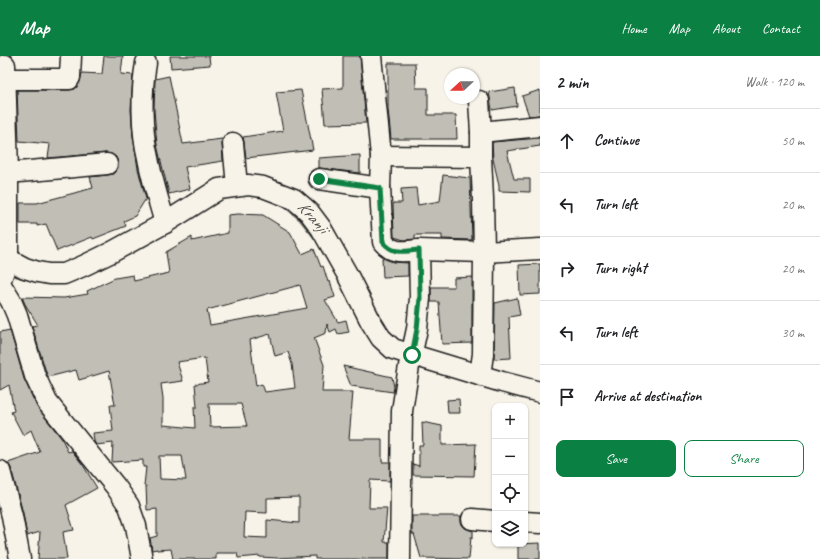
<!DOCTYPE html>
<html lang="en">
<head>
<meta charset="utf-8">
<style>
	:root { --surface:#fff; --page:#f2f2f2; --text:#202124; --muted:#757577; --line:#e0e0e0; --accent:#0b8043 }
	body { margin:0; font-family:Caveat,sans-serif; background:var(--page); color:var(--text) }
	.controls { position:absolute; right:12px; bottom:12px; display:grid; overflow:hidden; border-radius:8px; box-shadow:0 1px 3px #0004 }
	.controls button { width:36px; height:36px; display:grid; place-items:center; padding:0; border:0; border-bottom:1px solid var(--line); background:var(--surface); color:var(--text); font:20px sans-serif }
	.compass { position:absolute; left:444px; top:12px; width:36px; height:36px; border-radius:50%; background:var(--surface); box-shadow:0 1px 3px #0004; rotate:249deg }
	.stop { position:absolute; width:12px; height:12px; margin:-9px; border:3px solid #0b8043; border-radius:50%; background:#fff }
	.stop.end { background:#0b8043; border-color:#fff; box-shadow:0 1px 4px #0008 }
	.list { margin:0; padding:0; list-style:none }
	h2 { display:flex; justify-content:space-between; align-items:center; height:52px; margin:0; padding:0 16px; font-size:17px }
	h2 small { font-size:13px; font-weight:400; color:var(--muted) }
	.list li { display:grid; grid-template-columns:26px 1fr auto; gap:12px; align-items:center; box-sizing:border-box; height:64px; padding:0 16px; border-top:1px solid var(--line) }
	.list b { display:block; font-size:15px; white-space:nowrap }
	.list em { font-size:13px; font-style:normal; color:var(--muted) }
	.actions { display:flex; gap:8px; padding:12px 16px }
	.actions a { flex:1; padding:9px 0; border:1px solid var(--accent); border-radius:8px; text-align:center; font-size:14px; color:var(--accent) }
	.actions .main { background:var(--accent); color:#fff }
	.icon { flex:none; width:22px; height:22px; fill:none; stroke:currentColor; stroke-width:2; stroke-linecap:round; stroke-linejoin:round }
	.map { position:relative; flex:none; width:540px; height:503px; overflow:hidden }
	header { display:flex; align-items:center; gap:24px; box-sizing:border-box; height:56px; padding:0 20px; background:var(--accent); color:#fff }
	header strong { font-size:19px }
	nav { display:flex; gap:22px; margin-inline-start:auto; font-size:14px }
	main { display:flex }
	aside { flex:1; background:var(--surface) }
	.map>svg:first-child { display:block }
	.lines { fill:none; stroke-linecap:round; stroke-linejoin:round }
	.stream { stroke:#72716c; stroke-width:4.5 }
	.building { fill:#c0beb5; stroke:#1c1c1c; fill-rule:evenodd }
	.minor-casing { stroke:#1c1c1c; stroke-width:23 }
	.minor { stroke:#f7f3e8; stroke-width:20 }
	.route { stroke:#0b8043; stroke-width:5 }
	.labels { text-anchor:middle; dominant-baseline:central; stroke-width:3.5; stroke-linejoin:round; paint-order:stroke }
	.water-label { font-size:17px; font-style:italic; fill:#565452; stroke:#f7f3e8 }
</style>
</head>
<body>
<header>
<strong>Map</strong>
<nav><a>Home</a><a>Map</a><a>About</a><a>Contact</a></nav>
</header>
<main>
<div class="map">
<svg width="540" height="503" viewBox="0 0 540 503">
	<rect width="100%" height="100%" fill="#f7f3e8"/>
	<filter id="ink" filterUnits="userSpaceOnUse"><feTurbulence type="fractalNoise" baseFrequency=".025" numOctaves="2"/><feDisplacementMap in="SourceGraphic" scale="8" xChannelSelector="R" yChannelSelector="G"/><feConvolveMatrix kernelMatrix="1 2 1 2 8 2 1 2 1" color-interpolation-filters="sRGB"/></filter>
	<g filter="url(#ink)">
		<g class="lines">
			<g class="stream">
				<polyline points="282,147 301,163 316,182"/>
				<polyline points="9,217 27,222"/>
			</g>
		</g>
		<g class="building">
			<polygon points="104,0 123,0 121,18 133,19 131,54 133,80 138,113 146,143 145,144 135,160 124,165 126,170 93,183 92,181 57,195 46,168 37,170 37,168 20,168 20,147 37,147 93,132 90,121 108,119 113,118 118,112 118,107 116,101 112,98 106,97 48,102 50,88 19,85 17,34 69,34 75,33 80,26 82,17 102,18"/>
			<polygon points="170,0 209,0 210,9 171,12"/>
			<polygon points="343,0 360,0 366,67 325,68 322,33 343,32"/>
			<polygon points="388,7 415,7 416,32 428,32 428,59 456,59 457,83 391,83 388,53"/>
			<polygon points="169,20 183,88 222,83 222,88 223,105 185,111 190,133 169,138 157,89 154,54 155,23"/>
			<polygon points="515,32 517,50 492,54 489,36"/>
			<polygon points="301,34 313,94 246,102 244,86 243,81 283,75 276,36"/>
			<polygon points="540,34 540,59 529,60 522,40"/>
			<polygon points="540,82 540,90 507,95 514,123 530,123 530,136 499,135 499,129 493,103 492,86"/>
			<polygon points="360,99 360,117 319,112 319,102"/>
			<polygon points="443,119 470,122 472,184 442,183 442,179 415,179 415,183 404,184 394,181 393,147 402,147 401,133 416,132 418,149 440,145"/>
			<path d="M238,158L263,159L290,176L302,198L314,193L321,211L323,210L328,226L330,225L335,241L325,244L338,266L346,264L349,276L338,278L336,273L330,276L327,268L326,277L314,282L324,309L322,336H353L349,383H382V406H390V425L370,424L369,452H387L384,486H389V503H315V500L277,502L260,501V500L238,502L237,497H216V503H173L171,493L157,494V493L152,494L150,482L157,480V453L147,454L146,430H144L146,411H143V404L112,406L113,387L96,389L94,385L93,377L113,375L110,349H115L109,315L79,324L76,314L48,321L46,316L32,270L38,269L25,248L22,241L64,242L88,238L87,235L115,222L133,219L134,225L169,217L166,196L192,181V185L228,177V159ZM300,229L307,252L210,269L207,254ZM270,278L275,300L288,296L292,308L295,332L265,336L262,328L256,330L250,284ZM205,302L208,326L195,328L197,351H194L195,372L163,369V342L161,328L183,325L177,306ZM209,348H241L247,370L210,371ZM159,400H182L186,424L160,423ZM299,441V467L267,464V482L244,481L245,456L267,457V442Z"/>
			<polygon points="382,202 393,206 408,207 408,220 383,221"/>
			<polygon points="540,208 540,238 520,239 519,209"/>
			<polygon points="472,221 472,287 442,288 439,246 431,246 431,231 454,231 454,222"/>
			<polygon points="517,242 520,259 509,261 511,302 494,303 495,247"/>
			<polygon points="10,274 24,323 37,351 62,383 68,396 72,395 83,409 97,432 66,449 74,474 63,476 67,503 38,503 40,476 27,480 23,457 11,412 8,407 40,396 31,374 23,379 11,356 14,355 9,329 0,334 0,276"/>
			<polygon points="343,310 392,321 394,331 393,336 351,330"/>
			<polygon points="459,343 460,357 448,357 447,344"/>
			<polygon points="422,366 442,370 442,389 476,388 474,420 413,419 413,408 419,410 419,389 423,389"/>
			<polygon points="412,460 461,460 461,467 465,472 473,475 473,481 471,481 469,503 421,502 414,478 412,478"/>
			<polygon points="540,487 540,503 518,503 518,488"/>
		</g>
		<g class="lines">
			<defs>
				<g id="minor">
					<path d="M371,0L381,100L380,132L383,186C394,199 404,195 419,194L420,242L417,273L409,310L402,355L400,503"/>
					<path d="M146,7C141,36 141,73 148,102C152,124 159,146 165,167"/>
					<polyline points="5,9 8,117 8,203 0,226 1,229 11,245 17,259 35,320 47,346 116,431 129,450 136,470 142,503"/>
					<polyline points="5,23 69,23 70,21 71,0"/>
					<polyline points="479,45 481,76 481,101 483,143 484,196 483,298 480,319"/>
					<polyline points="481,76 540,70"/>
					<polyline points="233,87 237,130"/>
					<polyline points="381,100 481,101"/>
					<polyline points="8,117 107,108"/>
					<polyline points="319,123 380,132"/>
					<polyline points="419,194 484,196 540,193"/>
					<polyline points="8,203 25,212 38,216 49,218 64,218 83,210 112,196 165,167 219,133 248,129 263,131 294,143 309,156 321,172 347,218 371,266 381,282 393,293 502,326 540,336"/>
					<polyline points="0,415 12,460 20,503"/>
					<polyline points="472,463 495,465"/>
					<polyline points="525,466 540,467"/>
				</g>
			</defs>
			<use href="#minor" class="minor-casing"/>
			<use href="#minor" class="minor"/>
		</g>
	</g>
	<g class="lines" filter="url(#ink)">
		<path class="route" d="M319,123L380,132L383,186C394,199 403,195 419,194L420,242L417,273L412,299"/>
	</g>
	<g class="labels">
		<g class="water-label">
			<text transform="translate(313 161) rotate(48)">Kranji</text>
		</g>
	</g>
</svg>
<div class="controls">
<button>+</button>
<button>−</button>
<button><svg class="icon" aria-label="locate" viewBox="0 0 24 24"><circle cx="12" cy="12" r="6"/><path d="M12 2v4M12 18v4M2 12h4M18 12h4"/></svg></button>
<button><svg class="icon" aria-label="layers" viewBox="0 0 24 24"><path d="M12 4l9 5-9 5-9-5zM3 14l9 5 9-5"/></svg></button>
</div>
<svg class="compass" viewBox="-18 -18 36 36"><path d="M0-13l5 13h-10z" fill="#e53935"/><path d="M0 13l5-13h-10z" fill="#757577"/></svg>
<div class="stop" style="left:412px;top:299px"></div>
<div class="stop end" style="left:319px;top:123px"></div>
</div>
<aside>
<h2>2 min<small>Walk · 120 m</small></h2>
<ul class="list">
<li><svg class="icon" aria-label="ahead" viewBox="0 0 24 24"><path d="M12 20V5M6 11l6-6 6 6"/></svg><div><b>Continue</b></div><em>50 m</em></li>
<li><svg class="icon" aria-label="left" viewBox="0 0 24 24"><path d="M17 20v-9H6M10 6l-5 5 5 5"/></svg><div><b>Turn left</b></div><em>20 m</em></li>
<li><svg class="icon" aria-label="right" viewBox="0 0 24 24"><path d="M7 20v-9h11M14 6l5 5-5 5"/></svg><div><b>Turn right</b></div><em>20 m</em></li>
<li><svg class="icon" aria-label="left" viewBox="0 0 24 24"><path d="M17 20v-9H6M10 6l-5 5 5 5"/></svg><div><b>Turn left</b></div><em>30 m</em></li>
<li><svg class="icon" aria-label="arrive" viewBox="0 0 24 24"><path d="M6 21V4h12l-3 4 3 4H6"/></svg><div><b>Arrive at destination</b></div></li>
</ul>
<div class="actions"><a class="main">Save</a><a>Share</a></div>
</aside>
</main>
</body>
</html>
